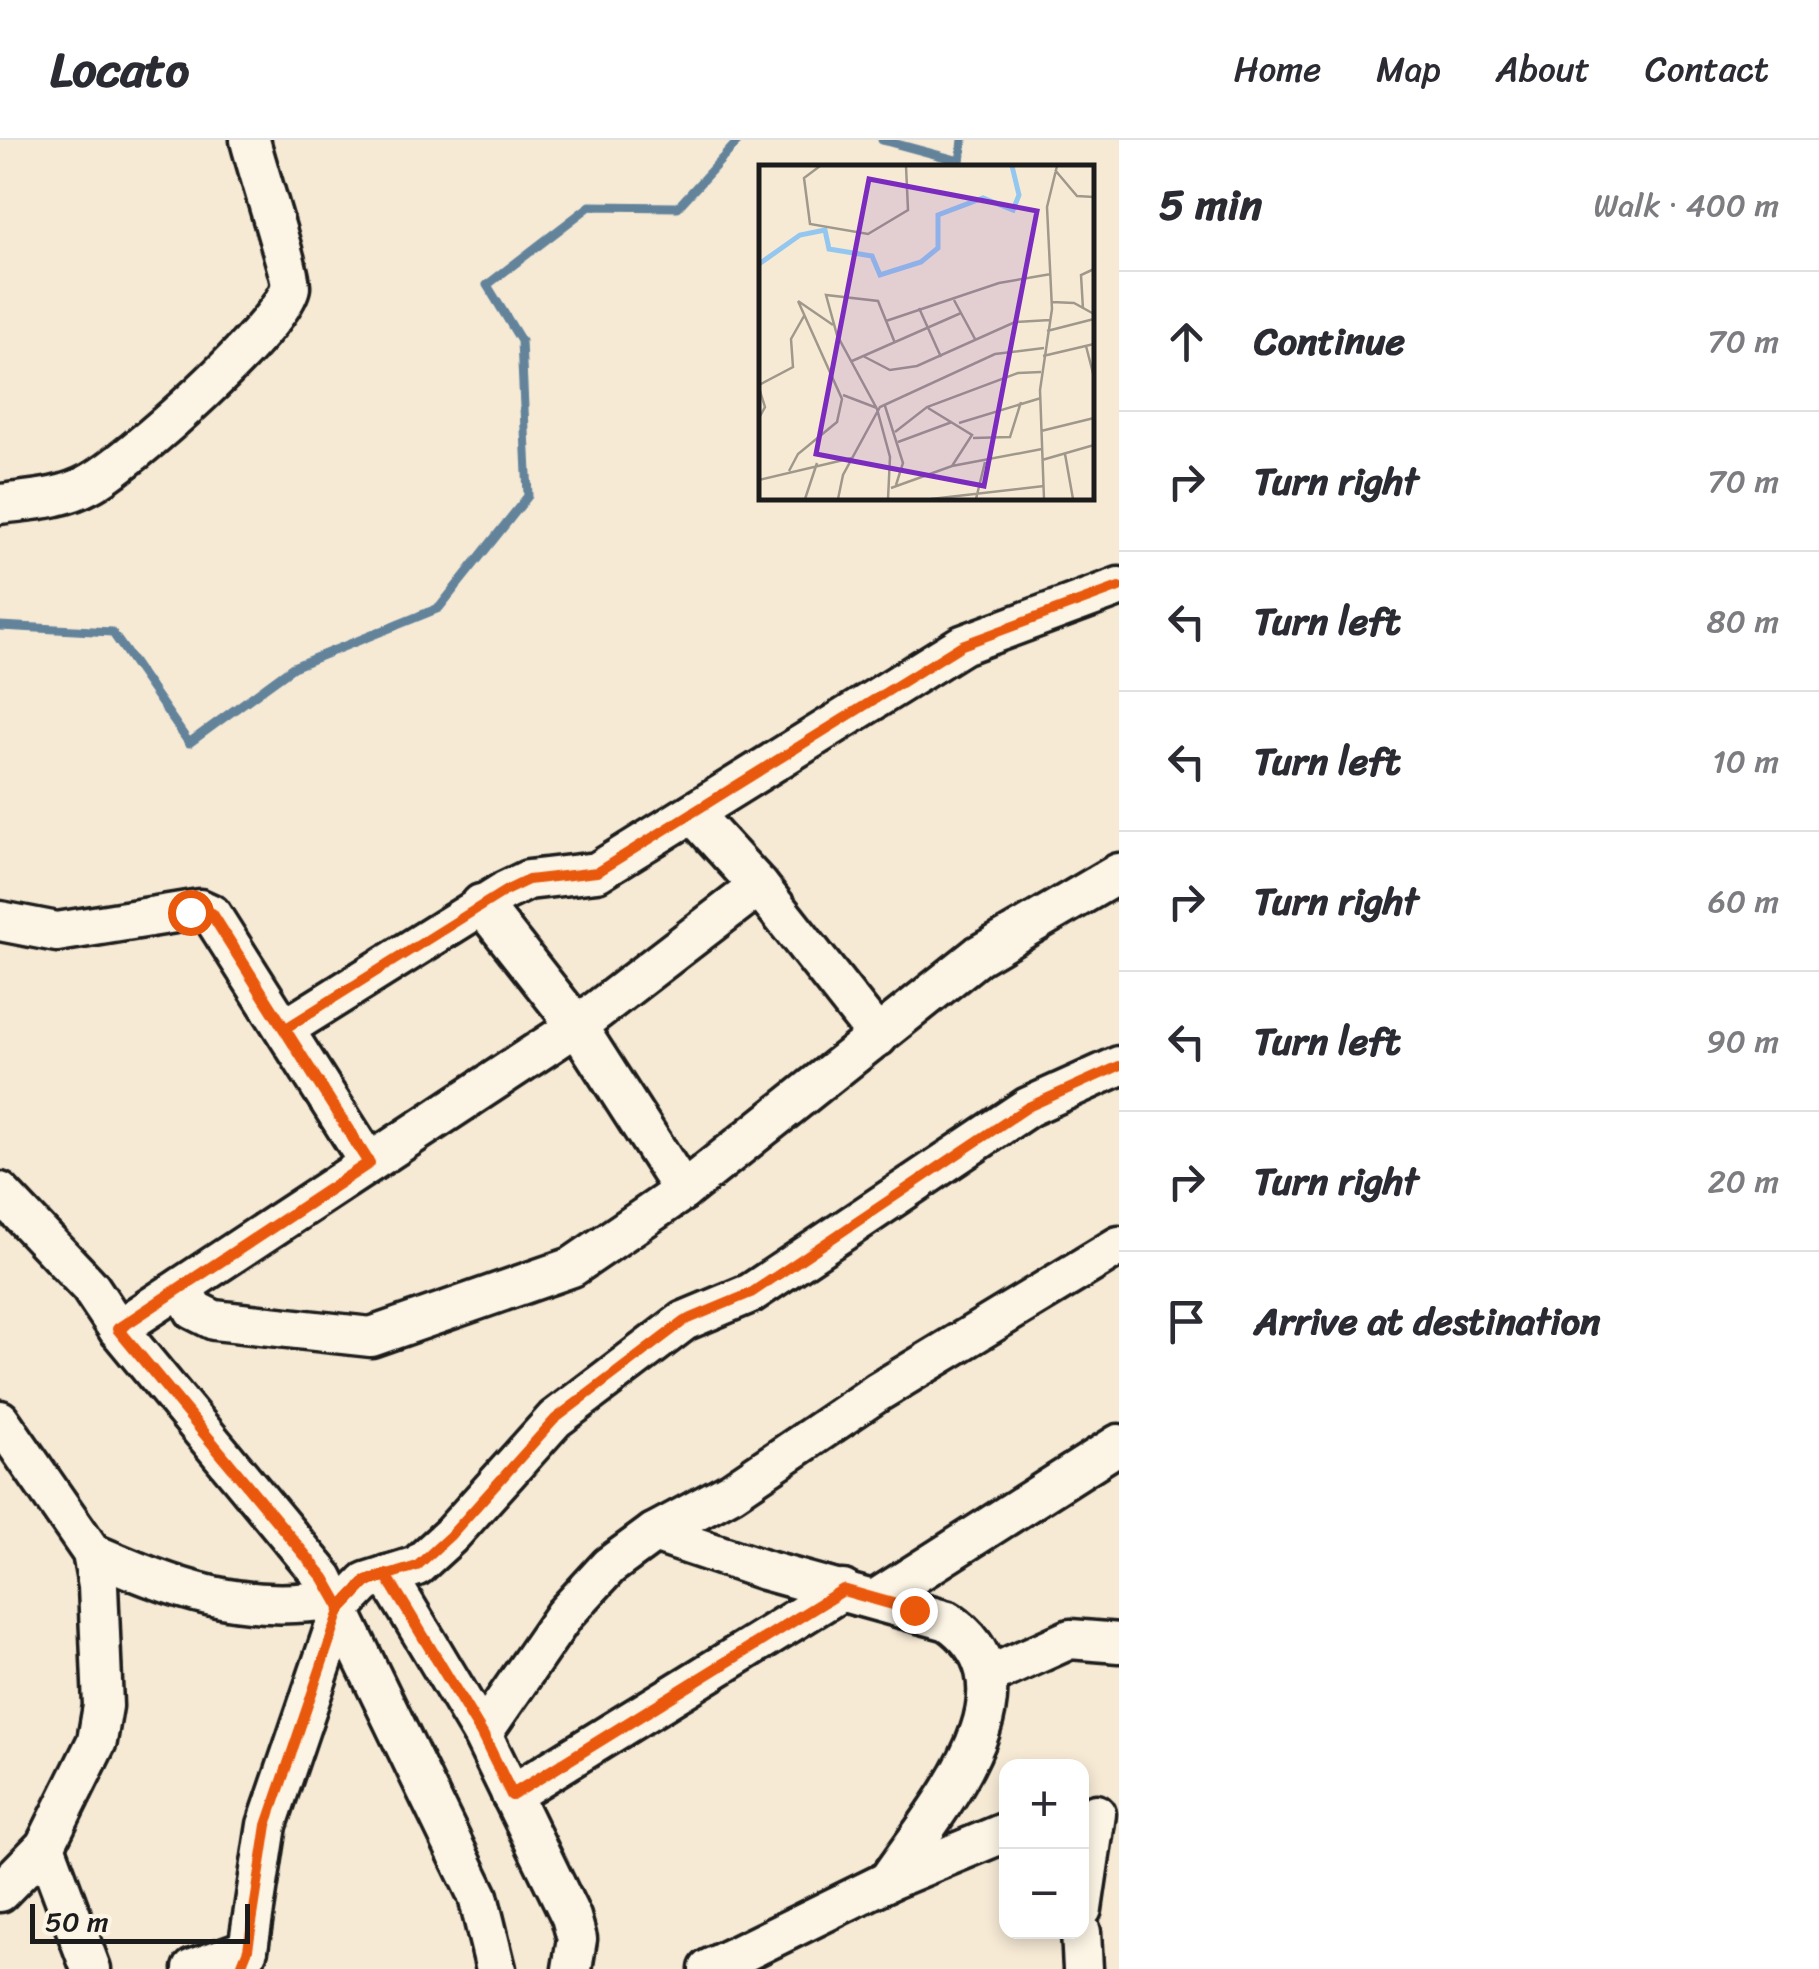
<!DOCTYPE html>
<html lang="en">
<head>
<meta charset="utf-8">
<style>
	:root { --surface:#fff; --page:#f2f2f3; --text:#2b2b33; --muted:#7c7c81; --line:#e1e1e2 }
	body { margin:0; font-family:Sriracha,sans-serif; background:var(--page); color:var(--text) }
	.controls { position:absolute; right:30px; bottom:30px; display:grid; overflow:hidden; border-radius:20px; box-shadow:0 5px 15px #0003 }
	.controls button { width:90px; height:90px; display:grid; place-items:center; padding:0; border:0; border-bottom:2px solid var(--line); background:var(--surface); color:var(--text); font:50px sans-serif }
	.scale { position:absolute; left:30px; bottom:25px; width:220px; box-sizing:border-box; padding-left:10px; border:5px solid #1c1c1c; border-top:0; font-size:28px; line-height:35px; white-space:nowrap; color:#1c1c1c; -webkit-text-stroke:8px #fcf5e5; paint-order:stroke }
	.stop { position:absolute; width:30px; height:30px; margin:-22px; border:8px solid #ea580c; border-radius:50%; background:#fff }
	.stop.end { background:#ea580c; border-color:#fff; box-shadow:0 2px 10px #0008 }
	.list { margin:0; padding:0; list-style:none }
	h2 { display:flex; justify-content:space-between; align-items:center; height:130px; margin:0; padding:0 40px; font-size:42px }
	h2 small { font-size:32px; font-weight:400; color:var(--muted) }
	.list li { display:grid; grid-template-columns:65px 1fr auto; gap:30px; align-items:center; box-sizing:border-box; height:140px; padding:0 40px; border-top:2px solid var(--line) }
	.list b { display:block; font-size:38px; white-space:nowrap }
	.list em { font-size:32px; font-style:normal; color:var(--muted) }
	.icon { flex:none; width:55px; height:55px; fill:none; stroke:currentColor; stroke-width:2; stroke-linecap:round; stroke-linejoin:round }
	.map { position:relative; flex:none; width:1119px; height:1829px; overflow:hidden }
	header { display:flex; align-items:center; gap:60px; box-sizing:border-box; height:140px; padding:0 50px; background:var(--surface); border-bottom:2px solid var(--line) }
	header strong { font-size:48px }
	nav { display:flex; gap:55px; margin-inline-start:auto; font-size:35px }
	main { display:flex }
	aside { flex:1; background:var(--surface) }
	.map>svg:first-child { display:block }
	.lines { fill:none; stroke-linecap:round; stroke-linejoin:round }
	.stream { stroke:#63839b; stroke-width:9 }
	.minor-casing { stroke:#1c1c1c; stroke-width:45 }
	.minor { stroke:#fcf5e5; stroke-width:38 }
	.cycleway-casing { stroke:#fcf5e5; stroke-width:16 }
	.cycleway { stroke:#e8590c; stroke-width:10 }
	.route { stroke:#ea580c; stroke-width:12 }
	.inset-river { fill:none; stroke:#93c7f0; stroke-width:5 }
	.inset-road { fill:none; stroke:#9f988b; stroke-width:2.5 }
	.view { fill:#7b2cbf; fill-opacity:0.15; stroke:#7b2cbf; stroke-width:5 }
	.inset-edge { fill:none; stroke:#1c1c1c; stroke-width:5 }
</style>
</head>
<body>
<header>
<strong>Locato</strong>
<nav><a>Home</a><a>Map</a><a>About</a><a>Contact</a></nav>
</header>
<main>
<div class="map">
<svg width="1119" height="1829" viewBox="0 0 1119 1829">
	<rect width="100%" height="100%" fill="#f6ead5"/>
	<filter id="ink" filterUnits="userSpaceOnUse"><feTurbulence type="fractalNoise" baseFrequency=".01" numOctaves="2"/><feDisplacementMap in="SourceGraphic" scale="20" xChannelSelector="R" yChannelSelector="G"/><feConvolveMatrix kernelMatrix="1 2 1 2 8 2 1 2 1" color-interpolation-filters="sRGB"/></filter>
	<g filter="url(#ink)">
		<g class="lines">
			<g class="stream">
				<polyline points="882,0 960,21 963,0"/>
				<polyline points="0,486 112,492 189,603 293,527 439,468 528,356 521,201 487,145 590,66 678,67 739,0"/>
			</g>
			<defs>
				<g id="minor">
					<path d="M0,364C30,360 62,359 89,344C127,325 284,185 290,147C292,136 255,22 250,0"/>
					<polyline points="693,674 759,746 878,897"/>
					<polyline points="481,764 577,886 683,1051"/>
					<polyline points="0,781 57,792 200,769 211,774 369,1023"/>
					<polyline points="286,888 505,751 528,740 597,732 962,505 1119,447"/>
					<polyline points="0,1052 90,1147 118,1189 324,1438 478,1756 496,1829"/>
					<polyline points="182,1147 194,1170 214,1180 371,1197 572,1127 683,1051 979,815 1119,733"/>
					<polyline points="118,1189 577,886 759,746"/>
					<polyline points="0,1280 92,1413 98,1446 103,1566 97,1601 45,1706 0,1752"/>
					<path d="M654,1393L764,1430L948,1481C1047,1549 933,1673 888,1741"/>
					<path d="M92,1413C178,1450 240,1474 335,1459"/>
					<polyline points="387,1435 482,1594 571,1777 577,1799 572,1829"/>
					<polyline points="876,1459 1119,1304"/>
					<polyline points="988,1536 1070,1499 1119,1503"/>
					<polyline points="482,1594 564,1475 609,1426 654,1393 732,1351 878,1252 1119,1106"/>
					<polyline points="511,1655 843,1450"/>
					<polyline points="45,1706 91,1829"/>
					<polyline points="1082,1769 1096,1674"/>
					<polyline points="1081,1792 1083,1829"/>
					<polyline points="193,1829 248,1809"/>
					<polyline points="240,1829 248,1809 267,1685 341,1468 366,1442 417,1426 451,1395 555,1279 684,1181 751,1153 1028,967 1119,926"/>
					<polyline points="709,1829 888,1741 1006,1692"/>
				</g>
			</defs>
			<use href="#minor" class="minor-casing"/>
			<use href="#minor" class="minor"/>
			<defs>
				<g id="cycleway">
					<polyline points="286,888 505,751 528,740 597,732 962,505 1119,447"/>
					<polyline points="240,1829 248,1809 267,1685 341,1468 366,1442 417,1426 451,1395 555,1279 684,1181 751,1153 1028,967 1119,926"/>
				</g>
			</defs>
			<use href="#cycleway" class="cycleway-casing"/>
			<use href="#cycleway" class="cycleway"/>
		</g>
	</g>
	<g class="lines" filter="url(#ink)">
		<polyline class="route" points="190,772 200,770 212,774 369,1023 118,1189 324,1438 341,1468 366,1442 386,1435 482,1594 512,1655 843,1450 914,1470"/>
	</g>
	<g transform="translate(759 25)">
		<rect width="335" height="335" fill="#f6ead5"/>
		<path class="inset-river" d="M0,99L41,70L66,65L70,84L113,91L121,110L162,97L179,83V50L224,33L254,45L260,30L253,1"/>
		<path class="inset-road" d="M61,1L45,13L51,59L109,69L149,45L147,1M296,5L318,31L335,32M195,135L216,174M39,136L74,160M293,137L315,138L335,149M160,143L182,192M324,144L322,110L335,104M127,156L240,118L292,109M288,166L335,154M327,181L335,212M104,191L131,205L158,201L256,157L291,155M284,191L335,179M93,196L202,148M0,220L34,202L32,174L45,151M0,223L6,242L0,253M84,230L118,243M126,241L144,298L137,320M169,243L213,270L193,301M200,258L282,233M282,266L335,253M136,267L168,242L259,208L282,207M214,273L251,272L262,237M139,277L193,257M306,289L314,334M283,295L335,280M30,306L39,289L78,257L83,234L39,136M0,315L93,293M132,323L193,301L283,284M46,334L58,298M79,334L84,310L121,242L236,189L285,183M129,334L131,292L118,244L78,170L67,130L119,136L136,178M172,334L285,321M217,334L226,297M285,334L281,225L293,144L288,42L298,1"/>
		<path class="view" d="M110,14L278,46L225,321L57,289Z"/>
		<rect width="335" height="335" class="inset-edge"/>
	</g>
</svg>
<div class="controls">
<button>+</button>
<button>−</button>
</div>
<div class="scale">50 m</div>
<div class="stop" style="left:190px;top:772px"></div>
<div class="stop end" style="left:914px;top:1470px"></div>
</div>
<aside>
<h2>5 min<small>Walk · 400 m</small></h2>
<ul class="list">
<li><svg class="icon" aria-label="ahead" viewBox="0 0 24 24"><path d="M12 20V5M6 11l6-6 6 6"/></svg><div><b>Continue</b></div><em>70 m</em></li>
<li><svg class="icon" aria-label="right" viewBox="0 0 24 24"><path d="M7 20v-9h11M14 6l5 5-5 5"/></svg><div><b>Turn right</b></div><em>70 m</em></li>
<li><svg class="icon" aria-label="left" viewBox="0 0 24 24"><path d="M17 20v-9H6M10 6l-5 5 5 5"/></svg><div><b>Turn left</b></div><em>80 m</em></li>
<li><svg class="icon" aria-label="left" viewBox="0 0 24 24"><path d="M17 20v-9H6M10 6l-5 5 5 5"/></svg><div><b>Turn left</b></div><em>10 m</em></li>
<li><svg class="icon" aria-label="right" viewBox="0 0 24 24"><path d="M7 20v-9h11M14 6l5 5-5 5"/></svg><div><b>Turn right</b></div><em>60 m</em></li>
<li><svg class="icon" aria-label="left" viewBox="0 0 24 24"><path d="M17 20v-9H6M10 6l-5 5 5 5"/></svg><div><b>Turn left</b></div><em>90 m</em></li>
<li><svg class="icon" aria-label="right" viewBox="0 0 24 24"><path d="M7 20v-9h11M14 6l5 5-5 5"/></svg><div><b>Turn right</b></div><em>20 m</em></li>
<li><svg class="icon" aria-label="arrive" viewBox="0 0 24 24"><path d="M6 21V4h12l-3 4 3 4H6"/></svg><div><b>Arrive at destination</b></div></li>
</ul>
</aside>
</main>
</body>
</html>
